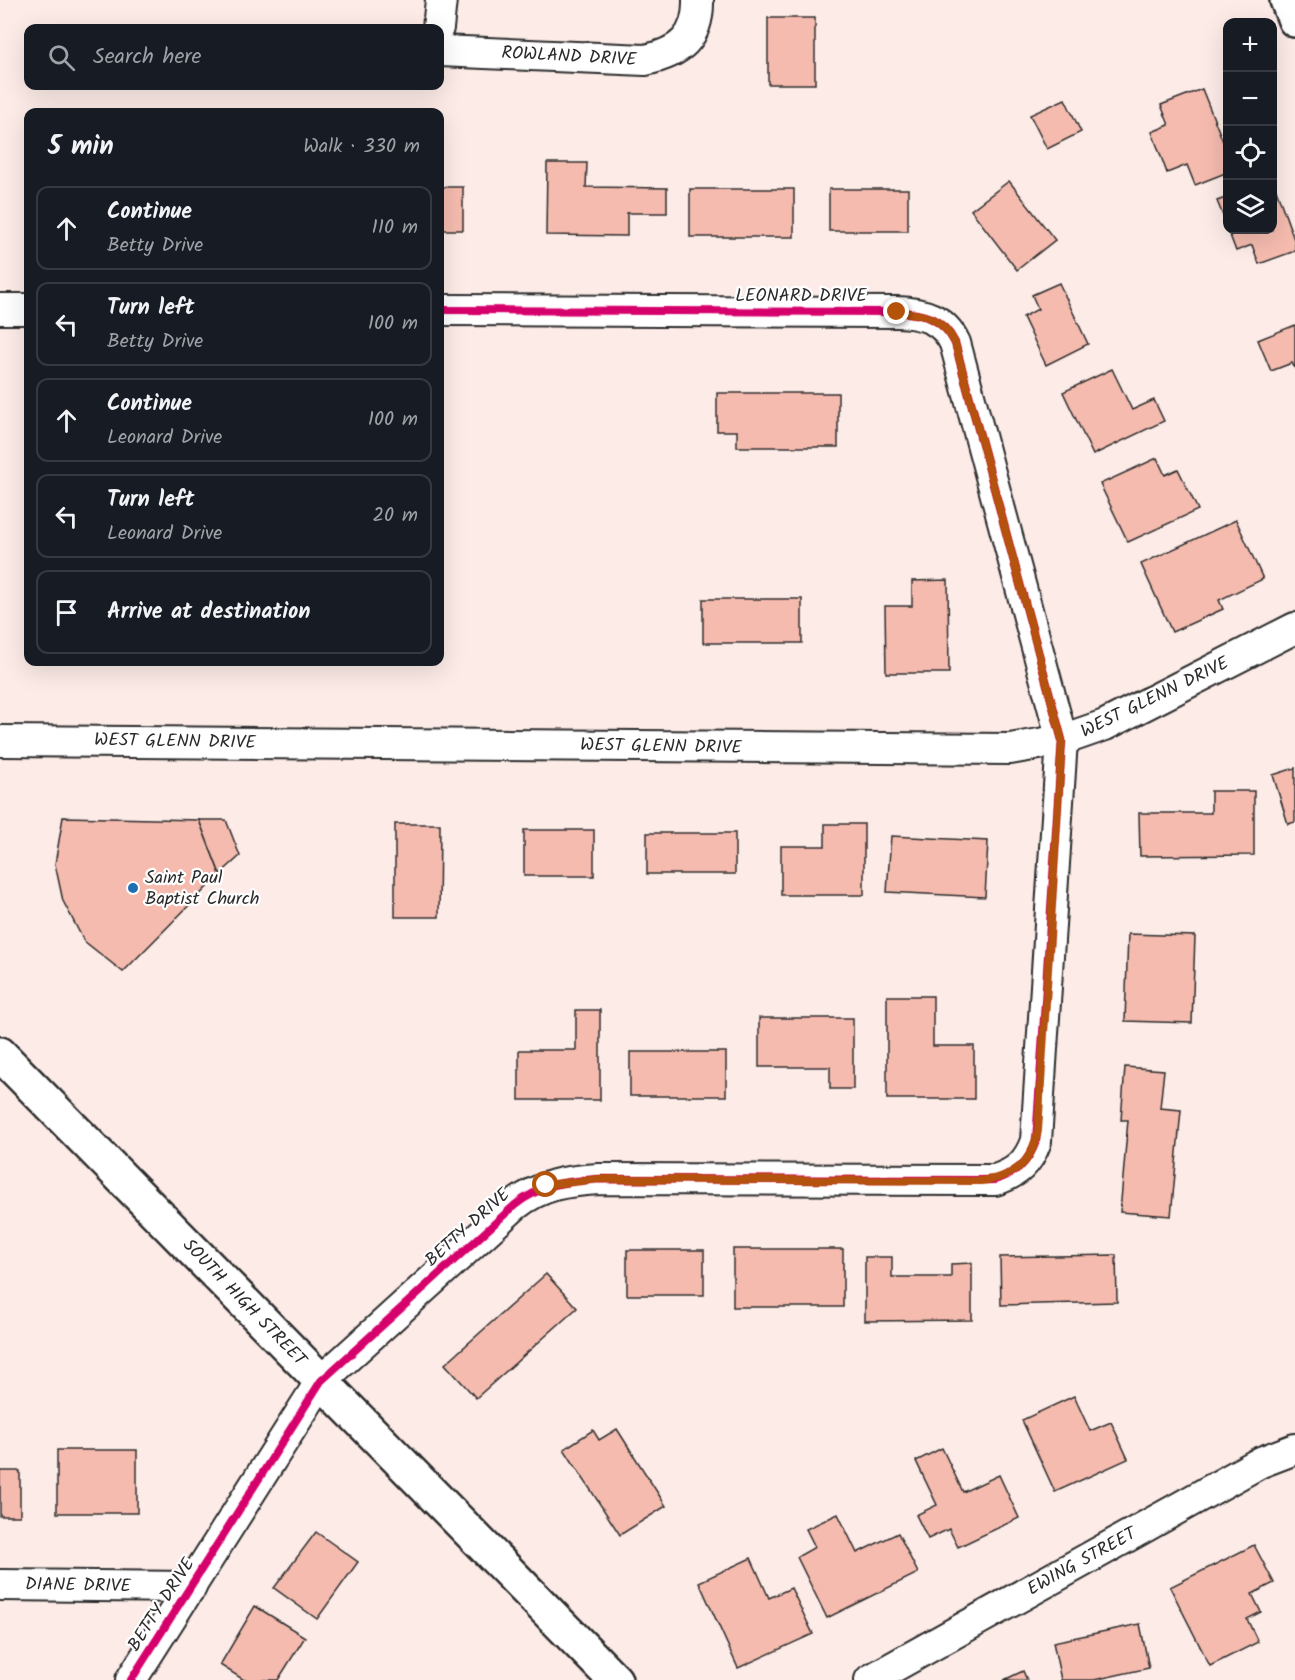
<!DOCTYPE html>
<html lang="en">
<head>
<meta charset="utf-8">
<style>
	:root { --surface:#171b24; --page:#20242c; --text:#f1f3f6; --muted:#9ea1a6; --line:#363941 }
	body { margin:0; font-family:Kalam,sans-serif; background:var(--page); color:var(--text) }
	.controls { position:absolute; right:18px; top:18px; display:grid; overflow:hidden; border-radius:12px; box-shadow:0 6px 24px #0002 }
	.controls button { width:54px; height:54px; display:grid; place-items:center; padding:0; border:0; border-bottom:2px solid var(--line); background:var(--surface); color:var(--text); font:30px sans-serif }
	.stop { position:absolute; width:18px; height:18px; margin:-14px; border:4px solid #b45309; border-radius:50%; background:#fff }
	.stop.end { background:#b45309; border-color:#fff; box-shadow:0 2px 6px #0008 }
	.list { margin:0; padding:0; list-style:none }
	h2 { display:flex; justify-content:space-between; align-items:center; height:78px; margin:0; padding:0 24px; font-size:26px }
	h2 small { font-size:20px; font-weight:400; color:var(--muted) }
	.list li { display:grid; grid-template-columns:39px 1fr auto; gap:18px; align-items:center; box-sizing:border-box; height:84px; margin:0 12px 12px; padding:0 12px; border:2px solid var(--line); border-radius:12px }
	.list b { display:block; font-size:22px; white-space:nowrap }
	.list p { margin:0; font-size:20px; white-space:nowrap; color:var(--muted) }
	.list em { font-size:20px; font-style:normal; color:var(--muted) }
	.icon { flex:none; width:33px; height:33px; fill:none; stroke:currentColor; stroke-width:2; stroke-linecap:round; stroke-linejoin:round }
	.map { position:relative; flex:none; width:1295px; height:1680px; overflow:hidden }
	.search { position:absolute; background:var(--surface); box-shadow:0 6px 24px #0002; left:24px; top:24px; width:420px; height:66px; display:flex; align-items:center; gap:15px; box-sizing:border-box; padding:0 21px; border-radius:12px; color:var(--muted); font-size:22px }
	.panel { position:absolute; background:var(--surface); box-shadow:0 6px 24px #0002; left:24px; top:108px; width:420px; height:558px; border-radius:12px }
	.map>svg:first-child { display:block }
	.building { fill:#f5bbaf; stroke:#2b2b2b; stroke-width:1.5 }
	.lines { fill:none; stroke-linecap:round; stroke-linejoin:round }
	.minor-casing { stroke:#2b2b2b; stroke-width:34 }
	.tertiary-casing { stroke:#2b2b2b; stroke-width:38 }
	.secondary-casing { stroke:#2b2b2b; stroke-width:38 }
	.minor { stroke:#fff; stroke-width:30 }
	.tertiary { stroke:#fff; stroke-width:33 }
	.secondary { stroke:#fff; stroke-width:33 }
	.cycleway-casing { stroke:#fff; stroke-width:11 }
	.cycleway { stroke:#d6006c; stroke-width:8 }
	.route { stroke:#b45309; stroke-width:8 }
	.poi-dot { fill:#1f6fb2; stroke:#fff; stroke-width:2 }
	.labels { text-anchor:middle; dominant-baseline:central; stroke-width:4.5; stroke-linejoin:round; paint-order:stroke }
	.street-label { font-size:18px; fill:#2b2b2b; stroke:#fff }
	.poi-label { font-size:18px; fill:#2b2b2b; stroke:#fff; text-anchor:start }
</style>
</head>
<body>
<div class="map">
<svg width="1295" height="1680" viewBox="0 0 1295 1680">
	<rect width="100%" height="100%" fill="#fcebe7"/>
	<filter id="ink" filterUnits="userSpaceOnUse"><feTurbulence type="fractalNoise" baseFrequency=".0167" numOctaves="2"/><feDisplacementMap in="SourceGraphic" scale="12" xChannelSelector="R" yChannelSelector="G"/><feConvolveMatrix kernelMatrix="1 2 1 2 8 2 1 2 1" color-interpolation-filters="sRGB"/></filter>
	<g filter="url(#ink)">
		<g class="building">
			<rect x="768" y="18" width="47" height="66"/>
			<polygon points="1202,89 1228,154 1228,172 1195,185 1187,165 1167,173 1152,132 1169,125 1161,105"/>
			<polygon points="1065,99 1081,132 1047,149 1030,115"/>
			<polygon points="547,163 587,163 586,187 667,188 667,213 627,213 627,236 546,235"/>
			<polygon points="1009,181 1055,240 1017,270 971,210"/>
			<polygon points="1273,181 1295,242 1295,251 1259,264 1252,245 1236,251 1228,230 1272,230"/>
			<rect x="440" y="187" width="23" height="43"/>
			<rect x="690" y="189" width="104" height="48"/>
			<rect x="829" y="189" width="79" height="42"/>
			<polygon points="1228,197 1228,228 1217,201"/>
			<polygon points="1059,283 1088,344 1046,365 1023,317 1038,309 1032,295"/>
			<polygon points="1295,325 1295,369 1292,363 1271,371 1258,340"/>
			<polygon points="1112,369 1132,410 1154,400 1164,421 1093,455 1063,392"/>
			<polygon points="717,393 838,393 838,447 737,447 737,431 717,431"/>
			<polygon points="1157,458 1165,475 1178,469 1198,510 1128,542 1100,484"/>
			<polygon points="1236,520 1263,579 1219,600 1223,609 1172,632 1141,564"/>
			<polygon points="948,580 949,673 886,673 885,606 912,606 912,581"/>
			<rect x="703" y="599" width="99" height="44"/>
			<polygon points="1295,768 1295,822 1288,824 1273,775"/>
			<polygon points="1211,791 1254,791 1254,855 1140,856 1139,813 1211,813"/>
			<polygon points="63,817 199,820 220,874 123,972 84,941 63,901 55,864"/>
			<polygon points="199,820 226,820 240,856 220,874"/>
			<polygon points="395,824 440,824 439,917 395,917"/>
			<polygon points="825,824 864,824 864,895 781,895 781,846 825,846"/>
			<rect x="524" y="830" width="70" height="46"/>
			<rect x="647" y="833" width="88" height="41"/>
			<polygon points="891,836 988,841 985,897 887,892"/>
			<polygon points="1128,934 1195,936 1192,1023 1125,1021"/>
			<polygon points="887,996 933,996 933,1046 974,1046 974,1099 887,1099"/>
			<polygon points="576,1010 600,1010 600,1100 519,1100 519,1050 576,1050"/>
			<polygon points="759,1018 853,1018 853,1089 830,1089 830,1067 759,1067"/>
			<rect x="630" y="1052" width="96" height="44"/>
			<polygon points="1125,1067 1164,1070 1160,1108 1181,1110 1171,1216 1120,1212 1128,1120 1121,1120"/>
			<rect x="733" y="1249" width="110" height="58"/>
			<rect x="627" y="1250" width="77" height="45"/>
			<polygon points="1116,1255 1117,1302 1001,1305 1000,1257"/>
			<polygon points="865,1257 892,1257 892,1277 951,1277 951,1264 972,1263 972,1320 865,1321"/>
			<polygon points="546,1274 577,1308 476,1398 445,1364"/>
			<polygon points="1074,1396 1090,1431 1111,1422 1128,1459 1055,1492 1022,1420"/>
			<polygon points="617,1429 666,1506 620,1535 564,1449 593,1430 599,1440"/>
			<polygon points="942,1448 963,1492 999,1475 1019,1518 958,1547 949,1529 928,1539 916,1515 937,1505 916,1461"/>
			<rect x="57" y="1450" width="80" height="63"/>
			<rect x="0" y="1471" width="20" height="45"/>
			<polygon points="838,1514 857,1553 898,1533 918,1573 827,1618 797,1557 815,1547 806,1529"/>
			<polygon points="316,1532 358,1562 317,1619 274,1588"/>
			<polygon points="1254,1545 1274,1583 1252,1594 1261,1612 1247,1619 1258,1642 1210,1666 1170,1587"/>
			<polygon points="751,1558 769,1598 791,1588 813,1634 738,1668 699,1582"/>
			<polygon points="255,1606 305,1637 278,1680 244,1680 220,1665"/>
			<polygon points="1140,1624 1149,1668 1094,1680 1061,1680 1053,1642"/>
			<polygon points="1023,1671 1027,1680 1004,1680"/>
		</g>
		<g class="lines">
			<defs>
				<g id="minor">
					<polyline points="438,28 441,0"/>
					<path d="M440,51L645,60C679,53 699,38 698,0"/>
					<polyline points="0,309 28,309"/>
					<polyline points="0,741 1010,749 1062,740 1105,725 1295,628"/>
					<polyline points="0,1585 191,1587"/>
					<path d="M131,1680L321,1381L515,1205C542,1184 566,1181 599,1179L995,1180C1017,1173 1028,1163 1036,1141L1062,740L955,343C943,318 923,313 897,312L440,310"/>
					<polyline points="870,1680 1261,1462 1295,1449"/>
				</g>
				<polyline id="tertiary" points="1287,0 1295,20"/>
				<polyline id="secondary" points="0,1054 615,1680"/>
			</defs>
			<use href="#minor" class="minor-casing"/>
			<use href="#tertiary" class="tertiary-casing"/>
			<use href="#secondary" class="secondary-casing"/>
			<use href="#minor" class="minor"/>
			<use href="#tertiary" class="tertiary"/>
			<use href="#secondary" class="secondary"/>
			<defs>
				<path id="cycleway" d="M131,1680L321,1381L515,1205C542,1184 566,1181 599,1179L995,1180C1017,1173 1028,1163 1036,1141L1062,740L955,343C943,318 923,313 897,312L440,310"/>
			</defs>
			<use href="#cycleway" class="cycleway-casing"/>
			<use href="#cycleway" class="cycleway"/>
		</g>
	</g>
	<g class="lines" filter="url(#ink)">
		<path class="route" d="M546,1185L599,1179L980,1181C1013,1178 1032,1164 1038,1130L1062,740L955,343C943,318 923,313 897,312"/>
	</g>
	<circle class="poi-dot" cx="133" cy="888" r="6"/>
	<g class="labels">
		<g class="street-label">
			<text transform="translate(569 57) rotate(3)">ROWLAND DRIVE</text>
			<text x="801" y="296">LEONARD DRIVE</text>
			<text transform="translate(1155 698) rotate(-26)">WEST GLENN DRIVE</text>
			<text transform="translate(175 742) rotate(1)">WEST GLENN DRIVE</text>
			<text transform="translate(661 747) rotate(1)">WEST GLENN DRIVE</text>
			<text transform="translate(468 1228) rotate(-42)">BETTY DRIVE</text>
			<text transform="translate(244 1303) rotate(46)">SOUTH HIGH STREET</text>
			<text transform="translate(1082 1562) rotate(-29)">EWING STREET</text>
			<text transform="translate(78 1586) rotate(1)">DIANE DRIVE</text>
			<text transform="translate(162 1605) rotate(-57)">BETTY DRIVE</text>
		</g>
		<g class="poi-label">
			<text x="145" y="878">Saint Paul<tspan x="145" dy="21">Baptist Church</tspan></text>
		</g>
	</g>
</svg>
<div class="controls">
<button>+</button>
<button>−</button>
<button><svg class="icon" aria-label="locate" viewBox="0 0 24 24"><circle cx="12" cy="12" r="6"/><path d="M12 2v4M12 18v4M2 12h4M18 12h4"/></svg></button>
<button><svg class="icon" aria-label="layers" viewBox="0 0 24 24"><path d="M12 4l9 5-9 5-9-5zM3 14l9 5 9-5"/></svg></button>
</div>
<div class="stop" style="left:546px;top:1185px"></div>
<div class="stop end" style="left:897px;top:312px"></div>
<div class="search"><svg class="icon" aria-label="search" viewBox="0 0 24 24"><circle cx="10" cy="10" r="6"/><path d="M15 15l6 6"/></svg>Search here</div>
<section class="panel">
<h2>5 min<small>Walk · 330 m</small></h2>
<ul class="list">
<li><svg class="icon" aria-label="ahead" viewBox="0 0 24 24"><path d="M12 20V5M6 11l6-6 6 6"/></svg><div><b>Continue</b><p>Betty Drive</p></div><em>110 m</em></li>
<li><svg class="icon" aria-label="left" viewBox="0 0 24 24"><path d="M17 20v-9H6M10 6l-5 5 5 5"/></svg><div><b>Turn left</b><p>Betty Drive</p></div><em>100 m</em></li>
<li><svg class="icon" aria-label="ahead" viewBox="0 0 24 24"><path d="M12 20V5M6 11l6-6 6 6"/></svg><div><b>Continue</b><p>Leonard Drive</p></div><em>100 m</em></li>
<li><svg class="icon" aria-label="left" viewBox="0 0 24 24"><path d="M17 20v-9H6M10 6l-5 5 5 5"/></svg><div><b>Turn left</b><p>Leonard Drive</p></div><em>20 m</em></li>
<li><svg class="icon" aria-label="arrive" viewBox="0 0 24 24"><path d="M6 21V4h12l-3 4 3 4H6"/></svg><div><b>Arrive at destination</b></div></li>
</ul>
</section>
</div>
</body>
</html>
